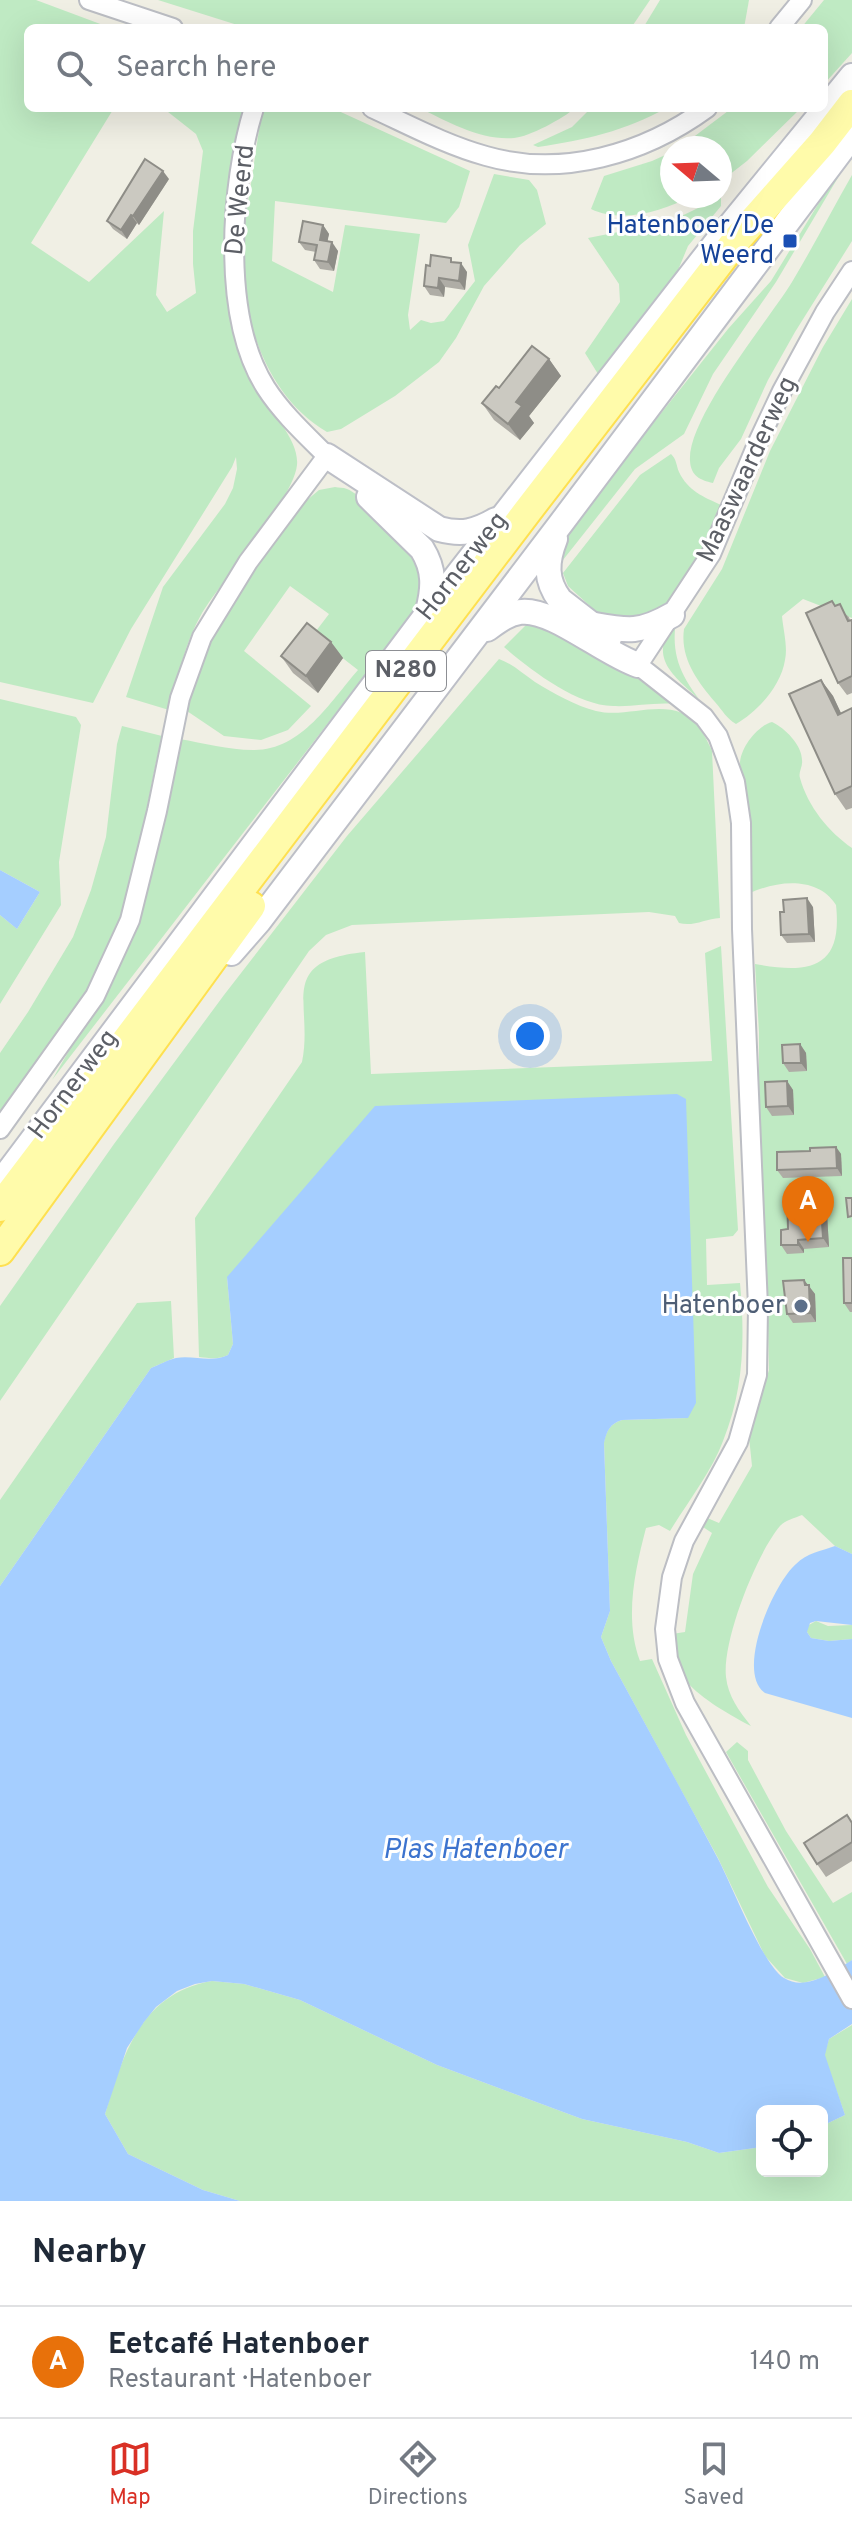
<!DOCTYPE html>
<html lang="en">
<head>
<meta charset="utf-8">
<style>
	:root { --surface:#fff; --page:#f6f6f7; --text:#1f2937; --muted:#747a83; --line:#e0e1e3; --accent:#d93025 }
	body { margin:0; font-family:Overpass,sans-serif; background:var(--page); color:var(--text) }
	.controls { position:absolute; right:24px; bottom:24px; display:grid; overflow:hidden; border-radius:12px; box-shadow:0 8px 32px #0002 }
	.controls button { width:72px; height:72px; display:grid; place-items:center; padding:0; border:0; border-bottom:2px solid var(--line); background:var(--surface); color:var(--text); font:40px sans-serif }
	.compass { position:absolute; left:660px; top:136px; width:72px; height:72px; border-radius:50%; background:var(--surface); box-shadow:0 8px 32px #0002; rotate:289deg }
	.you { position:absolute; left:530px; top:1036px; width:28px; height:28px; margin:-20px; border:6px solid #fff; border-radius:50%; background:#1a73e8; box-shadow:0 0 0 12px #1a73e833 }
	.badge { display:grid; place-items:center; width:52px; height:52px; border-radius:50%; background:var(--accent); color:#fff; font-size:26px; font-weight:700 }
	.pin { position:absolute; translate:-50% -66px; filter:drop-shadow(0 2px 4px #0008) }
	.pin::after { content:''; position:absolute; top:42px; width:28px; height:24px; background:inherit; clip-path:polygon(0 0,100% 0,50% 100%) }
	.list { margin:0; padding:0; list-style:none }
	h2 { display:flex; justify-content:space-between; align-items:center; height:104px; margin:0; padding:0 32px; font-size:34px }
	h2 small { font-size:26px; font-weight:400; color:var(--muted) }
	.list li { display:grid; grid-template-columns:52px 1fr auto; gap:24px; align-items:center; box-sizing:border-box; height:112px; padding:0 32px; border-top:2px solid var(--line) }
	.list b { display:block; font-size:30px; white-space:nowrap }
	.list p { margin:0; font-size:26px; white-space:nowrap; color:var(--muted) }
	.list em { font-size:26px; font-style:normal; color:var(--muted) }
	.icon { flex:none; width:44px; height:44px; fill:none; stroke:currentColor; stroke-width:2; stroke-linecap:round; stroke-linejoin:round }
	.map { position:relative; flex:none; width:852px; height:2201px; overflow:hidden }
	.search { position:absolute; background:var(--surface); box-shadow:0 8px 32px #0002; left:24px; right:24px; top:24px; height:88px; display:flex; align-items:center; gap:20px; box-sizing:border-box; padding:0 28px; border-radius:12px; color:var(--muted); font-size:30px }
	.sheet { height:216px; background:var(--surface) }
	nav { display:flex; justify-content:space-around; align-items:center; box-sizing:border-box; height:112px; border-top:2px solid var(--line); background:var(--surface); font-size:22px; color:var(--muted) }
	nav a { display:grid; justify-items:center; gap:4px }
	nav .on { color:var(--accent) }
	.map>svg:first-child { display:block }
	.green { fill:#bfeac3 }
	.water { fill:#a5ceff }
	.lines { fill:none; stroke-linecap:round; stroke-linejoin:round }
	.street-casing { stroke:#bcbec4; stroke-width:22 }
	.secondary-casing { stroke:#bdbfc7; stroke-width:28 }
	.primary-casing { stroke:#fee050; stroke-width:32 }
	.street { stroke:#fff; stroke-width:18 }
	.secondary { stroke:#fff; stroke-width:24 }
	.primary { stroke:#fffbaa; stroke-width:28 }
	.wall { fill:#afada6 }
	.shaded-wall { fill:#8e8d87 }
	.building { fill:#cbc9c1; stroke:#8e8d87; stroke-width:2 }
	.transit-dot { fill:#1a4fb4; stroke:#fff; stroke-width:3 }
	.service-dot { fill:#5c6f8a; stroke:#fff; stroke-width:3 }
	.labels { text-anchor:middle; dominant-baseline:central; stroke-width:6; stroke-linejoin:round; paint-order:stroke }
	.shield { fill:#fff; stroke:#8d8f94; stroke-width:2 }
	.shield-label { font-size:24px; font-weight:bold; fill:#5c5f66 }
	.street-label { font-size:26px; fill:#5c5f66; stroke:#fff }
	.transit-label { font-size:26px; fill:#164399; stroke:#fff; text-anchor:end }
	.service-label { font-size:26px; fill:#4e5e75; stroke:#fff; text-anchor:end }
	.water-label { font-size:28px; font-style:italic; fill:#3c73ce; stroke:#fff }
</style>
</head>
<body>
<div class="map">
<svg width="852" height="2201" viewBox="0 0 852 2201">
	<rect width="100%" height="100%" fill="#f0efe4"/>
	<g class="green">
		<path d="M0,0H36L111,28H28V108H114L31,243L89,282L164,211L156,295L167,312L196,293L193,264V231L203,151L196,134L163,108H244C227,196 209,285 246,371C257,399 300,435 297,465C294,498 223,579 202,613C185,642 178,677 169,710L126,697L163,587L225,504L233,488L237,469L236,457L232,467L131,629L93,703L0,682Z"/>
		<polygon points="158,0 650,0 631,28 247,28"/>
		<polygon points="660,0 749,0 744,28 643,28"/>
		<polygon points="824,0 852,0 852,53 824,84 824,28 801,28"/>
		<path d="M265,108H332L470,171L459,207L446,223L275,201L272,261L333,292L345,225L420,234L408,315L410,330L421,320L431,323L444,321L475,281L468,245L494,174L529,180L537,190L546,224L520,245L484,286L456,338L439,362L395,396L341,429L327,432C270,399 244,327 242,263C241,239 246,214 250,190C254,163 258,137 262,110Z"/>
		<path d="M420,108H575C564,118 529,137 514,138C483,141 447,122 420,108Z"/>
		<path d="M591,108H666C626,131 584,140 538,147L533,145L572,127Z"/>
		<polygon points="732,108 801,108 747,161 720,182 720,148 679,148"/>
		<polygon points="852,149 852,154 776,282 713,374 684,434 635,469 559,565 566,537 612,475 728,329 771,281"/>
		<path d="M672,152V196H692C662,211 623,224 591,209L604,176L652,161Z"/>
		<path d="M852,175V241L795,332L768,380L741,439L719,468L713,483C700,480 691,476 690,461C687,418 768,321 792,282C813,247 832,210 852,175Z"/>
		<polygon points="721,197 721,206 688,246 671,287 642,326 598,374 585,353 620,302 619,284 588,238 669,222"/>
		<path d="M852,299V618L803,599L782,616C783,629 788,647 785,660C781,686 758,711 736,724C726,718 723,711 715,702C697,681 680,658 684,629L722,569L770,451L823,347Z"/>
		<path d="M671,454C677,460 676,465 679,472C688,491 704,497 721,505L696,565L671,604L648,621L602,617L568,586L563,573L640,475Z"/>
		<path d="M335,487C339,488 343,487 347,489C364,495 418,553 422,570C426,584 418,599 414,612L52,1080L121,961L179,739C204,743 228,750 253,750C301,751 330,702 358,670L313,635L329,614L290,586L244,651L311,706L288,730L261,740L224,736L184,709L209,639L264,550L300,506L319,490Z"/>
		<path d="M676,621C671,653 680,674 699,699C674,676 646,657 676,621Z"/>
		<path d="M541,624L605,657L676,704C654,702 634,707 613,706C576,705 531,670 504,647L526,625Z"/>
		<path d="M499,659C513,664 523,674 535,682C553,693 576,706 596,711C624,718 655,702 682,713C697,720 706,737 712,751L720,918C705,919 693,927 679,923L675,916L649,912L352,925L326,935L309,951L0,1401V1306L114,1144L224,995L347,836Z"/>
		<polygon points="0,699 76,717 81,725 59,862 61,905 0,1004 0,915 17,929 40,892 0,870"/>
		<path d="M772,722C785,728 802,745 802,760C803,767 798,772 800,778C808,807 829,832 852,848V1554L835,1546L802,1515C795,1518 785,1520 780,1526C757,1553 722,1640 726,1677C728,1696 739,1711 751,1726C733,1717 700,1698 687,1682C676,1669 675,1650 672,1634L685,1632L693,1574L712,1533L700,1525L705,1517L719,1523L752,1466L749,1437L769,1370L767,1279L759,1187V1032L755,964C809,974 843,969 836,905C817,875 775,881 748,894C749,861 750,828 747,795C746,784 741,774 740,764C740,748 757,726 772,722Z"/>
		<path d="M122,726L162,736C147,797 140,862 120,922C95,994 43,1055 0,1116V1053L28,1012L73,937L91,890L106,837L117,744Z"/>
		<path d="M721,946L738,1230L733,1236L706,1239L707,1285L740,1283C745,1338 744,1389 723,1441C712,1471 687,1503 670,1531L659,1525L646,1528C635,1570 624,1619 640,1661L652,1659L686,1735L768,1887L810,1949L825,1977L803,1983L785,1978L765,1956L718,1858L611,1661L601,1637L610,1611L604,1442C607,1430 610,1424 622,1420L688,1418L227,1277L233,1344L228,1355C218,1360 210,1358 199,1357L195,1218L302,1062C314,1004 275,961 365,952L371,1074L712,1061L705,953Z"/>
		<polygon points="171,1301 174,1358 151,1368 0,1586 0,1500 137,1303"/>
		<polygon points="816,1621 828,1626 852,1625 852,1639 829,1641 811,1638 807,1632 807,1626"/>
		<polygon points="737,1742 748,1751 748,1760 786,1831 833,1903 852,1892 852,1960 847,1964 726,1752"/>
		<path d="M212,1981L244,1984L300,2000L437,2065L582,2119L687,2142L719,2153L762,2147V2171H822V2126L845,2115L824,2055L829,2039L852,2025V2201H240L203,2190L128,2154L105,2114C123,2054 141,1993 212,1981Z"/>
	</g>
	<g class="water">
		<polygon points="0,870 40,892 17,929 0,915"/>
		<path d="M677,1094L686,1099L696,1403L688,1418L622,1420C610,1424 607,1430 604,1443L610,1611L601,1637L611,1661C646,1726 682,1790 716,1855C731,1882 761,1963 784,1978C806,1992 834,1971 852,1960V2024L829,2039L825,2055L845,2115L822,2126V2111H762V2147L719,2153L687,2142L582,2119L437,2065L300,2000L244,1984L212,1981L195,1984L177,1991L156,2007L144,2022L127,2048L105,2114L128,2154L203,2190L240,2201H0V1586L151,1368C159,1365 167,1360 176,1358C193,1355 212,1363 228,1355L233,1344L227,1277L375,1106Z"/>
		<path d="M835,1546L852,1554V1625L816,1621L810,1623L807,1632L811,1638L829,1641L852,1639V1718L765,1693C735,1672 773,1584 796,1564C807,1553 821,1551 835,1546Z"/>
	</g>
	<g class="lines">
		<defs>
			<g id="street">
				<polyline points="89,0 173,28"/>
				<polyline points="779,28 802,0"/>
				<path d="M372,108C409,125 446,145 486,156C562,178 644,154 707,108"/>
				<polyline points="852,271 825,312 782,391 758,442 711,554 638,665 704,717 718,736 735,782 741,823 742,929 758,1307 757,1375 738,1442 684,1541 672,1577 665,1629 668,1659 685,1703 852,1999"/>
				<path d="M0,1129L95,996L130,920L157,811L180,698L202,637L248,562L327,456C306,435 282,413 266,388C221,318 230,185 254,108"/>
			</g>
			<g id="secondary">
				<path d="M327,456L439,529C462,535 475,532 496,520"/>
				<path d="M369,497L422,549C435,570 434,588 428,611"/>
				<path d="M555,539C546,562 545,580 560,600L609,638"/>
				<path d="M595,625C628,631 641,633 672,615"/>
				<path d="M487,629C498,621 507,614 520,612C551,607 604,654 638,665"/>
				<polyline points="231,953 259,921 562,522 852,136"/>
				<polyline points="0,1183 428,613 719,239 852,76"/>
			</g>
			<g id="primary">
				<polyline points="0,1207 526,513 738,238 822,143 852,104"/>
				<polyline points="0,1251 251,906"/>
			</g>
		</defs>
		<use href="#street" class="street-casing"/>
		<use href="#secondary" class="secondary-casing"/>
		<use href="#primary" class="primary-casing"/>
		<use href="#street" class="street"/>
		<use href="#secondary" class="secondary"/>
		<use href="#primary" class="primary"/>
	</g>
	<g class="wall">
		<polygon points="169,179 139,225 137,223 127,239 113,229 107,221"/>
		<polygon points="323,225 329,234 327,241 338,251 334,271 320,269 314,260 316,252 305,250 299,242"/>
		<polygon points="454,263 467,272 465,290 445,287 444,297 430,295 424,286 430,266"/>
		<polygon points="549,359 561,376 529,416 534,423 520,440 494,420 482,403 499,388"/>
		<polygon points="836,606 849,617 850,620 852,620 852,693 847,695 838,683"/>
		<polygon points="331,642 343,658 318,693 293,673 281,656"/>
		<polygon points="821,680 833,696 841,714 852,708 852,808 846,810 835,794"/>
		<polygon points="813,907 815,942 787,943 781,935 784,912"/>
		<polygon points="800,1044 806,1053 807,1071 789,1072 783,1063"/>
		<polygon points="787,1081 793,1090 794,1115 772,1116 766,1107"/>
		<polygon points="836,1147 841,1154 842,1176 783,1178 777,1170 810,1151"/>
		<polygon points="817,1193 823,1201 823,1207 827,1214 829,1247 804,1249 804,1253 787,1254 781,1245 788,1229"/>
		<polygon points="852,1258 852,1312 850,1312 844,1303"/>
		<polygon points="804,1280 815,1294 816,1322 793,1323 787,1314"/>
		<polygon points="852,1822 852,1861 826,1877 817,1864"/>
	</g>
	<g class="shaded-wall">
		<polygon points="163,171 169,179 139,225 133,216"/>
		<polygon points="131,215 137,223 127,239 121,230"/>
		<polygon points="323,225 329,234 326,249 320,240"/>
		<polygon points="332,242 338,251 334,271 328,262"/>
		<polygon points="461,263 467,272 465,290 459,281"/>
		<polygon points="439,278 445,287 444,297 438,288"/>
		<polygon points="549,359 561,376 529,416 534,423 520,440 508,424 516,402"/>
		<polygon points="331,642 343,658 318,693 306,676"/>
		<polygon points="821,680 833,696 850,732 838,715"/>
		<polygon points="807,898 813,907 815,942 809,934"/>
		<polygon points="800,1044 806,1053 807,1071 801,1063"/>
		<polygon points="787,1081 793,1090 794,1115 788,1106"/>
		<polygon points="836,1147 841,1154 842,1176 837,1168"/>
		<polygon points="817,1193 823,1201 823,1207 827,1214 829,1247 823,1238 817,1206"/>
		<polygon points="798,1240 804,1249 804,1253 798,1245"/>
		<polygon points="804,1280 815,1294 816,1322 810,1313"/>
	</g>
	<g class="building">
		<polygon points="145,159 163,171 133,216 131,215 121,230 107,221"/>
		<polygon points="303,221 323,225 320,240 332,242 328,262 314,260 317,245 299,242"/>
		<polygon points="431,255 451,258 451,262 461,263 459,281 439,278 438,288 424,286 426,265 430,266"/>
		<polygon points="532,346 549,359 516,402 522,406 508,424 482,403 496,386 499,388"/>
		<polygon points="832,601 835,606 840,604 848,621 852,620 852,676 838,683 806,613"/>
		<polygon points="307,623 331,642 306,676 281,656"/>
		<polygon points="821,680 838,715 852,708 852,786 835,794 789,694"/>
		<polygon points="807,898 809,934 781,935 780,912 784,912 783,900"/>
		<polygon points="800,1044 801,1063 783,1063 782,1045"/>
		<polygon points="787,1081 788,1106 766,1107 765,1082"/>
		<polygon points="836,1147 837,1168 777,1170 777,1152 810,1151 810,1148"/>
		<polygon points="817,1193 817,1206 821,1206 823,1238 798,1240 798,1245 781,1245 781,1230 788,1229 787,1194"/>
		<polygon points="846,1198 852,1198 852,1216 848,1217"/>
		<polygon points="843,1258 852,1258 852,1303 844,1303"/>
		<polygon points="804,1280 805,1285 809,1285 810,1313 787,1314 783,1281"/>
		<polygon points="847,1815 852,1823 852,1842 817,1864 804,1843"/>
	</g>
	<rect class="transit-dot" x="782" y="233" width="16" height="16" rx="4"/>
	<circle class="service-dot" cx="801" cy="1306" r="8"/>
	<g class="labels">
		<rect class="shield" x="366" y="651" width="80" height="40" rx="6"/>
		<g class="shield-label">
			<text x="406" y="671">N280</text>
		</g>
		<g class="street-label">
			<text transform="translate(241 200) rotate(-84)">De Weerd</text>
			<text transform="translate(748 470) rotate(-65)">Maaswaarderweg</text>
			<text transform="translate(463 567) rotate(-52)">Hornerweg</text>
			<text transform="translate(74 1085) rotate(-53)">Hornerweg</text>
		</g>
		<g class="transit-label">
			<text x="774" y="226">Hatenboer/De<tspan x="774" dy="30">Weerd</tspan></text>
		</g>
		<g class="service-label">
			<text x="785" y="1306">Hatenboer</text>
		</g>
		<g class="water-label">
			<text x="475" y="1851">Plas Hatenboer</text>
		</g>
	</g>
</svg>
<div class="controls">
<button><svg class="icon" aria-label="locate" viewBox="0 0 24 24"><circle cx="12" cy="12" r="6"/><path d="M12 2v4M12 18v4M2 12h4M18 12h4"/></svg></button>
</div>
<svg class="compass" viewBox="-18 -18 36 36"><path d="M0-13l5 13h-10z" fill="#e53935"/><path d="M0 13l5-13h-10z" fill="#747a83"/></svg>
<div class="you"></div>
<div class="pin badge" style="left:808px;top:1242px;background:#e8710a">A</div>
<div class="search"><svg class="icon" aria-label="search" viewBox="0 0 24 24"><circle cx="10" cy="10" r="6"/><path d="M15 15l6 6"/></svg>Search here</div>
</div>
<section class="sheet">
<h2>Nearby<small></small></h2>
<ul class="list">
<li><span class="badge" style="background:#e8710a">A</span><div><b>Eetcafé Hatenboer</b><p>Restaurant · Hatenboer</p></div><em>140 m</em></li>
</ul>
</section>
<nav>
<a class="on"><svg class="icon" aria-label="map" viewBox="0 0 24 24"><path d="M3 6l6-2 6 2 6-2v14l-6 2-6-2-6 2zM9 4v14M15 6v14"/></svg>Map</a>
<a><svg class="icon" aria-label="directions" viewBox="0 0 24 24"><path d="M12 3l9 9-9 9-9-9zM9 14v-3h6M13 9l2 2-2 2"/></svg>Directions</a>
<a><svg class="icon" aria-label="saved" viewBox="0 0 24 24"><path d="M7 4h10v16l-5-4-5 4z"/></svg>Saved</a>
</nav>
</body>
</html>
